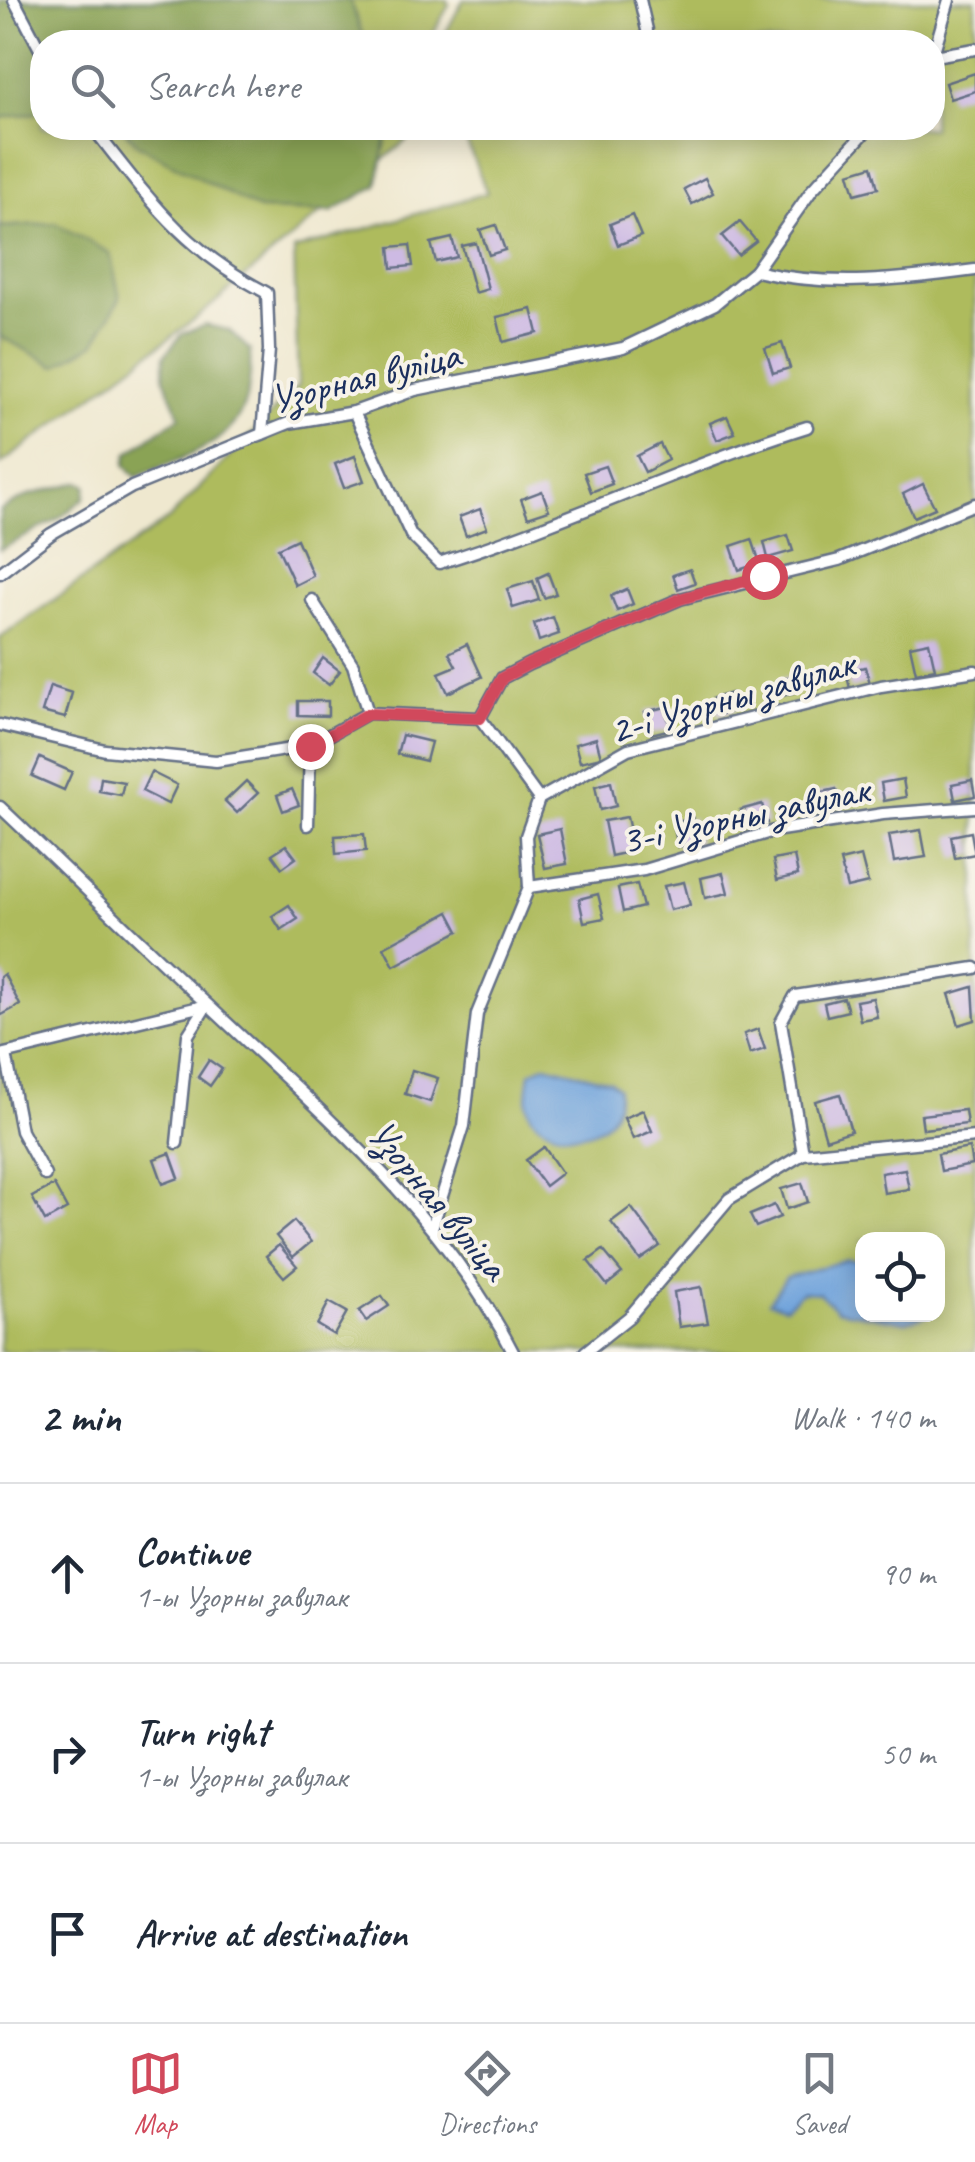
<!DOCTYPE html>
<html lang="en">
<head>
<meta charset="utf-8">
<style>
	:root { --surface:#fff; --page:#f2f2f3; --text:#1f2937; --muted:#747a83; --line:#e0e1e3; --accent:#d1495b }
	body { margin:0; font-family:Caveat,sans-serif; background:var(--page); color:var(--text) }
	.controls { position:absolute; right:30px; bottom:30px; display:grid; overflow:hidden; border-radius:20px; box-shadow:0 5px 25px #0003 }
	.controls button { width:90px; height:90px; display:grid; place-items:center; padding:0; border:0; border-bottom:2px solid var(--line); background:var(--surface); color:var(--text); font:50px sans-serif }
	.stop { position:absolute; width:30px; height:30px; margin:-22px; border:8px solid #d1495b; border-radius:50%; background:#fff }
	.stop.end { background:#d1495b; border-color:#fff; box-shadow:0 2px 10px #0008 }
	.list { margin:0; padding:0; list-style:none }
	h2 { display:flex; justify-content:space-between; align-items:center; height:130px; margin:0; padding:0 40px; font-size:42px }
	h2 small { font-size:32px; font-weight:400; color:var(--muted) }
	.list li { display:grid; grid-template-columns:65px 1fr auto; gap:30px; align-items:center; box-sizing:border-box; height:180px; padding:0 40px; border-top:2px solid var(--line) }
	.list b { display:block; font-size:38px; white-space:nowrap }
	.list p { margin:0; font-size:32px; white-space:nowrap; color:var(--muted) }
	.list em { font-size:32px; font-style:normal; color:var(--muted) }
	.icon { flex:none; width:55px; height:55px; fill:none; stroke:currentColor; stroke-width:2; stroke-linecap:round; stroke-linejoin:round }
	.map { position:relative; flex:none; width:975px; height:1352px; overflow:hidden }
	.search { position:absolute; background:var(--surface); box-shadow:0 5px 25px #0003; left:30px; right:30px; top:30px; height:110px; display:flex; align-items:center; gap:25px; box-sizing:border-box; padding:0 35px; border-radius:40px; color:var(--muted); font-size:38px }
	.sheet { height:670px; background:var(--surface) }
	nav { display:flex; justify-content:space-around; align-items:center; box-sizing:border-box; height:140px; border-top:2px solid var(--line); background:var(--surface); font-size:28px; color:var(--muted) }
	nav a { display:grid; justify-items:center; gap:5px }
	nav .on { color:var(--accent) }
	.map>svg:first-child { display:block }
	.green { fill:#aebb5d; stroke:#64755e; stroke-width:2.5; fill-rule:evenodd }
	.forest { fill:#8aa354; stroke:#526959; stroke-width:2.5 }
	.water { fill:#6fa3db; stroke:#45699c; stroke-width:2.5 }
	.building { fill:#cdbae3 }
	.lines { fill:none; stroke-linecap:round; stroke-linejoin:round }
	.service-casing { stroke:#657086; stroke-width:15 }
	.service { stroke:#fff; stroke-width:10 }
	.route { stroke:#d1495b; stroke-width:12 }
	.labels { text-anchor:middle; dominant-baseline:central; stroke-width:8; stroke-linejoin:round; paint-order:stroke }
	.street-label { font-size:40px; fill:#1b2f5e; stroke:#f7f3e8 }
</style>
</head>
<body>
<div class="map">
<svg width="975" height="1352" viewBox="0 0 975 1352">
	<rect width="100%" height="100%" fill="#f7f3e8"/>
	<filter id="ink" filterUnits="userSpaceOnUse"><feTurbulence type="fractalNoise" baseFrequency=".01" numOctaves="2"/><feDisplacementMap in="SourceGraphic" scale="20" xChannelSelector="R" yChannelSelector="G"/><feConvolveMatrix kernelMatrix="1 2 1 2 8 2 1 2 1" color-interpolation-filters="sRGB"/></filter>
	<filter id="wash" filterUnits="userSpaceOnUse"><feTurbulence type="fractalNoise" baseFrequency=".0048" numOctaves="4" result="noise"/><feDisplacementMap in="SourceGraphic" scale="40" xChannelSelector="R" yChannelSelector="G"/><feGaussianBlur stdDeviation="2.25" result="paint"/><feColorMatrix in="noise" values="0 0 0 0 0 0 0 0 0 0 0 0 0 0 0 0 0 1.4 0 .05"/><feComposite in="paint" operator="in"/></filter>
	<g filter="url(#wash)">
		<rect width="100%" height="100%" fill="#efe8cf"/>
		<g class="green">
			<polygon points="0,0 447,0 449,5 428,42 42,42 42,128 421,128 199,316 0,465"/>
			<path d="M463,0H975V1352H0V638L170,518L298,386L294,250L487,193L461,128H932V42H441ZM862,1240H938V1314H862Z"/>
		</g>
		<g class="forest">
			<polygon points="0,0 350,0 365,42 42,42 42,112 0,118"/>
			<polygon points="123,128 386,128 387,135 377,186 331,212 259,210 138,145"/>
			<polygon points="55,223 110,253 120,298 95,343 56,366 0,336 0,227"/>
			<path d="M205,325L229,330L250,350C256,440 206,448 136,477L125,465L128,453L180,416L164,378V356L182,334Z"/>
			<polygon points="79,482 87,485 85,498 58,519 0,550 0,510 29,495"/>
		</g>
		<g class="water">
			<path d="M545,1065L610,1081L618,1088C622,1140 559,1146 534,1119C523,1107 528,1087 530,1073Z"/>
			<polygon points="848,1260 862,1262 862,1314 929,1315 905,1322 837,1310 819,1293 802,1292 785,1307 769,1302 786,1277"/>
		</g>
		<g id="blocks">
			<g class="building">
				<polygon points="975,73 975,91 950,99 945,83"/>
				<polygon points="872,166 878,188 855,194 849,173"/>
				<polygon points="705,178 713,193 692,204 684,189"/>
				<polygon points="632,215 641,236 618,245 610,224"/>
				<polygon points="740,222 756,241 738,255 722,236"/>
				<polygon points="496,225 505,250 489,255 480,230"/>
				<polygon points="452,238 457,257 436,262 431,243"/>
				<polygon points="476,243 488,289 475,293 462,246"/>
				<polygon points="410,245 413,266 392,268 390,247"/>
				<polygon points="532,309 538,333 503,342 497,317"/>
				<polygon points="782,343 790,368 773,373 765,348"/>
				<polygon points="727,416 735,433 717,440 710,423"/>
				<polygon points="660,444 668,460 645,472 637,456"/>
				<polygon points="355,456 364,481 344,488 335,464"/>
				<polygon points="605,466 612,484 591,492 584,473"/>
				<polygon points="923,484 935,508 914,517 903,494"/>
				<polygon points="542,491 549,510 528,517 521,499"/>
				<polygon points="480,509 487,528 466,536 459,517"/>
				<polygon points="788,535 793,551 768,558 764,542"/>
				<polygon points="297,539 313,576 295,585 278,548"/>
				<polygon points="752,539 760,563 739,570 731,546"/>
				<polygon points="690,569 695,583 678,589 673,575"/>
				<polygon points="548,573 556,594 544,598 537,578"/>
				<polygon points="533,581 539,600 513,608 507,589"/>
				<polygon points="627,589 633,604 617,611 611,596"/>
				<polygon points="553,617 559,634 539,641 534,624"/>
				<polygon points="929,642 935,669 916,673 910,646"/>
				<polygon points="467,644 482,677 448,693 439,673 456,666 449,653"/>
				<polygon points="323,658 340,671 329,685 313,673"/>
				<polygon points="865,667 870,683 850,689 846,671"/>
				<polygon points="794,676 799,691 780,697 775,682"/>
				<polygon points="50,686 72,693 65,718 42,712"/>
				<polygon points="731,693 737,709 719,715 713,698"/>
				<polygon points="298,701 328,701 328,716 298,715"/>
				<polygon points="665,707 671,729 651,734 645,712"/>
				<polygon points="402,735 431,742 426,761 397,754"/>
				<polygon points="596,738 601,757 580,762 575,744"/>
				<polygon points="40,758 72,772 64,790 32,776"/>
				<polygon points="151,772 177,785 168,804 142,791"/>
				<polygon points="101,778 124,782 121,795 99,791"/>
				<polygon points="903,779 906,797 884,801 881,783"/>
				<polygon points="972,780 975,796 955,800 952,784"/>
				<polygon points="246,781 258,793 237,813 225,801"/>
				<polygon points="611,782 616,806 600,810 595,786"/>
				<polygon points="292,789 299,805 283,811 277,795"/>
				<polygon points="836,789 840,807 813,812 809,795"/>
				<polygon points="762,804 767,823 745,829 740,810"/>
				<polygon points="627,817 634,851 611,856 604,821"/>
				<polygon points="693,818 698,842 678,847 673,823"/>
				<polygon points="560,829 567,864 545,868 537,834"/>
				<polygon points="921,830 926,857 894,862 889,835"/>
				<polygon points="971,832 975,854 955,858 951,836"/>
				<polygon points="364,834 366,851 336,854 335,836"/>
				<polygon points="286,845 296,858 282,868 272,854"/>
				<polygon points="794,856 798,875 777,880 773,860"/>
				<polygon points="861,856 868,883 847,888 840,861"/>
				<polygon points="723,873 728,893 705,898 701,878"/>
				<polygon points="684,882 690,905 670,910 664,886"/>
				<polygon points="637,884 643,907 623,912 618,888"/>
				<polygon points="598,894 604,918 584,922 579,899"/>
				<polygon points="289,905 298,919 281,930 272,916"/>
				<polygon points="449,912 459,931 394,966 384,947"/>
				<polygon points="4,974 20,1005 0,1016 0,977"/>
				<polygon points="973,987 975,1020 959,1025 949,994"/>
				<polygon points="844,998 848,1011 827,1016 824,1003"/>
				<polygon points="873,998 877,1017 860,1020 856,1001"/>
				<polygon points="758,1029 765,1049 750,1054 744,1034"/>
				<polygon points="209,1060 222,1069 210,1086 198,1077"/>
				<polygon points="412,1070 438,1078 430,1102 405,1094"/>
				<polygon points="840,1094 851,1131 826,1139 815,1101"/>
				<polygon points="643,1110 652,1131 633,1139 624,1118"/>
				<polygon points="965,1110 967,1124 923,1129 921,1115"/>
				<polygon points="544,1147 562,1173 545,1186 526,1160"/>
				<polygon points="969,1148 972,1165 941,1171 938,1154"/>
				<polygon points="170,1153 179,1178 163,1184 154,1159"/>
				<polygon points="905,1169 909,1189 884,1193 881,1173"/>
				<polygon points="802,1183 808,1202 787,1209 781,1189"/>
				<polygon points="54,1185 67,1209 45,1221 32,1197"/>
				<polygon points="774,1205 780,1217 756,1227 750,1215"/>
				<polygon points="631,1207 660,1246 640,1260 611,1222"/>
				<polygon points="294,1221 311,1242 293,1257 276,1236"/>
				<polygon points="279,1245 297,1266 284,1277 266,1256"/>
				<polygon points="603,1250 622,1273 607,1285 588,1261"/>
				<polygon points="701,1287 708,1323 679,1327 674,1292"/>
				<polygon points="382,1296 389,1306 366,1321 359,1311"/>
				<polygon points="329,1302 347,1312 334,1335 317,1325"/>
			</g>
		</g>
	</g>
	<g filter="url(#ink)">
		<use href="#blocks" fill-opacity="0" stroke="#657086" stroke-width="2.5"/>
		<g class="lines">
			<defs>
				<g id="service">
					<polyline points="14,0 42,53"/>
					<polyline points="640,0 647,30"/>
					<polyline points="934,56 975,49"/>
					<polyline points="932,58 949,0"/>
					<path d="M93,128C150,200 183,249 267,293L269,350L262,434"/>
					<path d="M869,128L812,190L755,271C829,288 900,280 975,270"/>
					<path d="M354,412L411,535L439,563C565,524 682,466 807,427"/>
					<polyline points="0,573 51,534 132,487 262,434 289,423 354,412 415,390 623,348 715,304 755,271"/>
					<polyline points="312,600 353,665 368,713"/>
					<polyline points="480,718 539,799"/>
					<polyline points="0,725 105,750 216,761 310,746 368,713 480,718 502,678 529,664 680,599 839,560 975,504"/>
					<path d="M0,807C70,873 138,941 209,1006C320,1111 443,1214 513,1352"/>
					<polyline points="308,825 310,746"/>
					<polyline points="529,887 644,870 774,831 883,814 975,807"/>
					<polyline points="6,1054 21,1131 45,1175"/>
					<polyline points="0,1055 207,1005"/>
					<polyline points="177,1143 188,1035 207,1005"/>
					<polyline points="803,1154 781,1022 795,996 975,968"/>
					<polyline points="432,1228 464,1126 477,1014 529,887 526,836 539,799 628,749 881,686 975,671"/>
					<polyline points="585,1352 629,1317 729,1199 803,1154 975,1137"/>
				</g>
			</defs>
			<use href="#service" class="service-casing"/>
			<use href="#service" class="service"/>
		</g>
	</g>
	<g class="lines" filter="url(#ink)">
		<polyline class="route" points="310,746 368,714 480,718 502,678 529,664 680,599 764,576"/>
	</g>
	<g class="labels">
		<g class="street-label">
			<text transform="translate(365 377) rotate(-14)">Узорная вуліца</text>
			<text transform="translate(732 697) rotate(-16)">2-і Узорны завулак</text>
			<text transform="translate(745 815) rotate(-12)">3-і Узорны завулак</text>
			<text transform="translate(438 1200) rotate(50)">Узорная вуліца</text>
		</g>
	</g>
</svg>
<div class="controls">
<button><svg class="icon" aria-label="locate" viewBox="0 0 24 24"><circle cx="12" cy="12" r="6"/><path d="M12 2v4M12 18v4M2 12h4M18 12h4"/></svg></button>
</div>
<div class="stop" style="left:764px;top:576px"></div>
<div class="stop end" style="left:310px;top:746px"></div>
<div class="search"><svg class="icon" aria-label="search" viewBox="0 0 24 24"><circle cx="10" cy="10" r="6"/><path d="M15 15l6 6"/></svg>Search here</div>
</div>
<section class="sheet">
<h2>2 min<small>Walk · 140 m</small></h2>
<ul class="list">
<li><svg class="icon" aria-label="ahead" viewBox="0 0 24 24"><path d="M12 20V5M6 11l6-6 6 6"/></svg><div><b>Continue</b><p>1-ы Узорны завулак</p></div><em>90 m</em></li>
<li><svg class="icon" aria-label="right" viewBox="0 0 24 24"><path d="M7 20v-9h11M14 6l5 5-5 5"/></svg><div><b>Turn right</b><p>1-ы Узорны завулак</p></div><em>50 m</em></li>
<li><svg class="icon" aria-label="arrive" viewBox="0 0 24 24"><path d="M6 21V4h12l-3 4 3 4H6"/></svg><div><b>Arrive at destination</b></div></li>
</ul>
</section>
<nav>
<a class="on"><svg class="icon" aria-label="map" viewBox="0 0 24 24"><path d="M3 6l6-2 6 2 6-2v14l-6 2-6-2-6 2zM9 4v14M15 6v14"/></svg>Map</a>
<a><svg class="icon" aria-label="directions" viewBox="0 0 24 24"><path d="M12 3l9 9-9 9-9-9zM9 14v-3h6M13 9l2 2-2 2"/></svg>Directions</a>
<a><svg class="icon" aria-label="saved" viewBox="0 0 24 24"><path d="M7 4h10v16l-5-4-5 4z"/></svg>Saved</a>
</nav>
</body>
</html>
